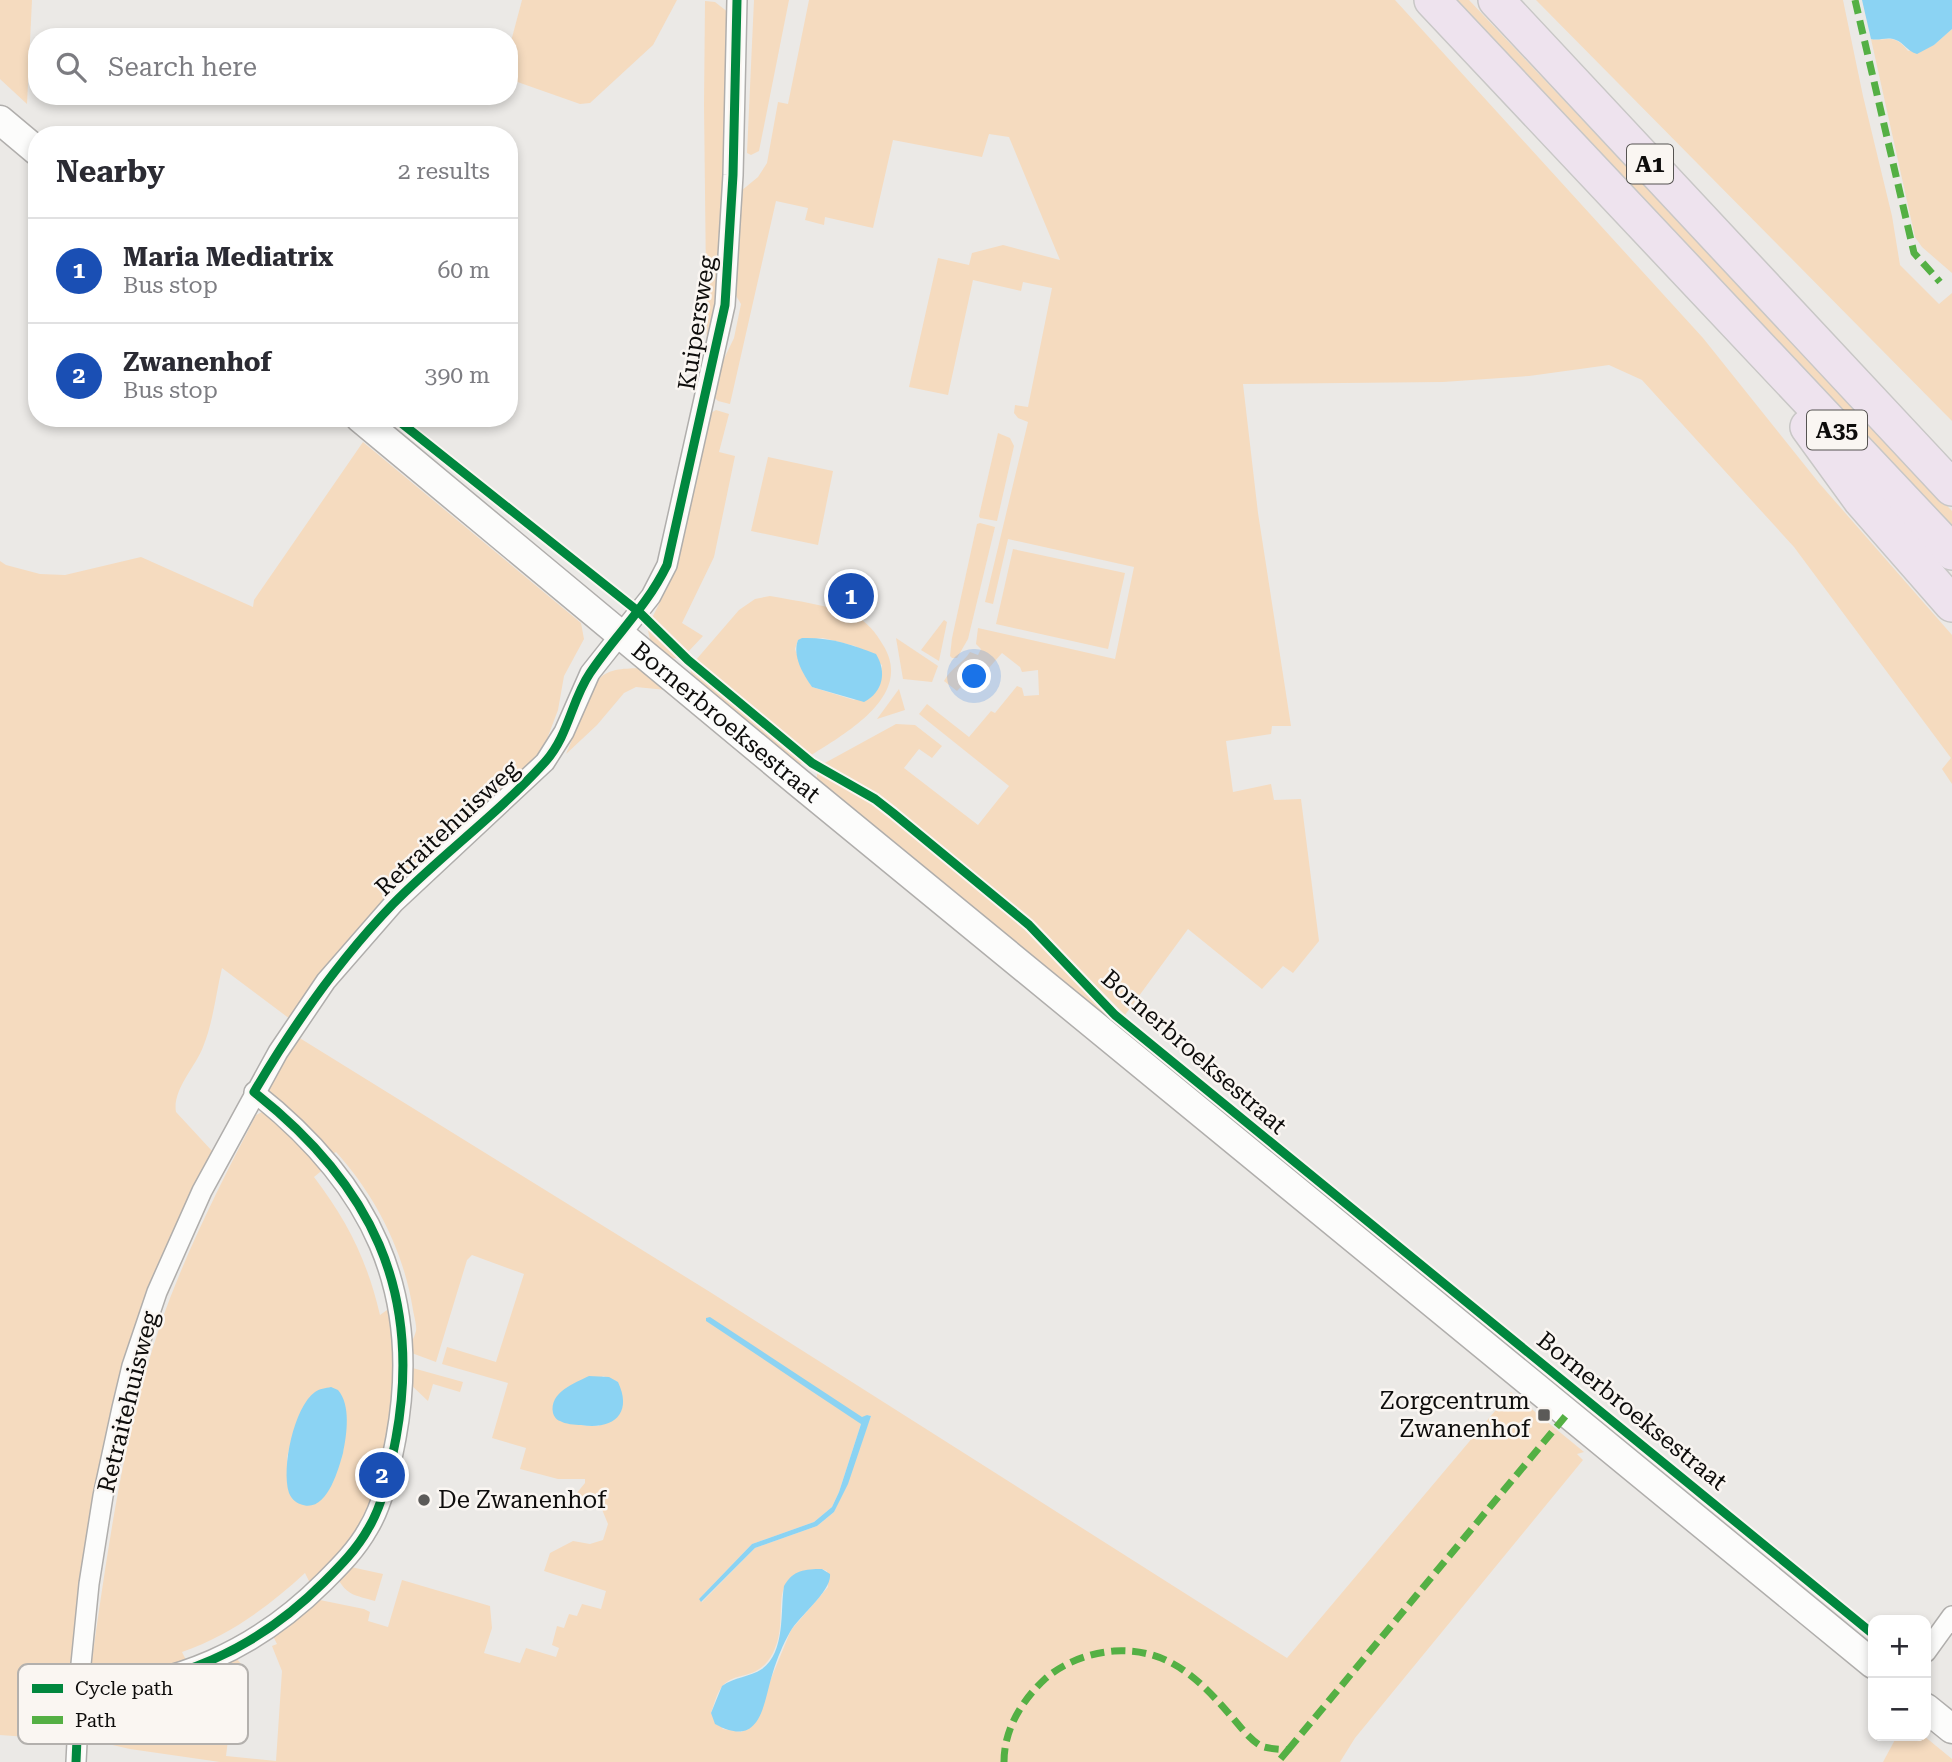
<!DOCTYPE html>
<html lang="en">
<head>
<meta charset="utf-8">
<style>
	:root { --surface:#fff; --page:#f7f7f7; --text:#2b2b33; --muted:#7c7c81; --line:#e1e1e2; --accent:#5b5a58 }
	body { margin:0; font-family:"Roboto Serif",serif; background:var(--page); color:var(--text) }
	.controls { position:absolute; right:21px; bottom:21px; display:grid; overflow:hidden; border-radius:14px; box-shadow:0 4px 10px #0003 }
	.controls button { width:63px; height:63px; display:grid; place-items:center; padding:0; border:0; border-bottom:2px solid var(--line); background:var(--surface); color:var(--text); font:35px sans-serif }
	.you { position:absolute; left:975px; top:677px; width:24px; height:24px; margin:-18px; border:5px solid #fff; border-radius:50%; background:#1a73e8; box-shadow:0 0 0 10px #1a73e833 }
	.badge { display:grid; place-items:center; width:46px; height:46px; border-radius:50%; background:var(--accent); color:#fff; font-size:23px; font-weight:700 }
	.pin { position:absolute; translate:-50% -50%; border:4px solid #fff; box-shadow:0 2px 7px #0006 }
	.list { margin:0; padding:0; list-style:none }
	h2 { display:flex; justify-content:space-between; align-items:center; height:91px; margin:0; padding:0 28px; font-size:30px }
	h2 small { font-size:23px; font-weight:400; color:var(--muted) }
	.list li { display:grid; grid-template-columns:46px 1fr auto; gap:21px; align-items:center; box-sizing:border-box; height:105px; padding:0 28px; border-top:2px solid var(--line) }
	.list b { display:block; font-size:26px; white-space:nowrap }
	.list p { margin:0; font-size:23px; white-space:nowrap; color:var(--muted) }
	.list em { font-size:23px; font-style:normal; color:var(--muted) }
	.icon { flex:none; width:38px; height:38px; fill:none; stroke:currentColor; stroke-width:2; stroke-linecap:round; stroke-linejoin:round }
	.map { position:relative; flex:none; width:1952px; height:1762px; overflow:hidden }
	.search { position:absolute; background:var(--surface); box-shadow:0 4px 10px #0003; left:28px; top:28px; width:490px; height:77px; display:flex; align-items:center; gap:18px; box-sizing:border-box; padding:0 24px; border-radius:28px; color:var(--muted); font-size:26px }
	.panel { position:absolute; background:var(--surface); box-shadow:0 4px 10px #0003; left:28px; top:126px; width:490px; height:301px; border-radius:28px }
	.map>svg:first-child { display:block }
	.green { fill:#f5dbbf; fill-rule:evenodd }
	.water { fill:#8bd3f3 }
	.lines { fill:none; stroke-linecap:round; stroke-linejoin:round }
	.street-casing { stroke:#b0aeac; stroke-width:22 }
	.secondary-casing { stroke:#b0aeac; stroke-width:31 }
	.highway-casing { stroke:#c8c7c6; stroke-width:38 }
	.street { stroke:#fcfcfb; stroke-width:19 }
	.secondary { stroke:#fcfcfb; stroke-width:28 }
	.highway { stroke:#eee3ee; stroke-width:35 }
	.quiet { stroke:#54b044; stroke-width:7; stroke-dasharray:14 7; stroke-linecap:butt }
	.cycleway-casing { stroke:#faf6f2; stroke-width:13 }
	.cycleway { stroke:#00873e; stroke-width:9 }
	.poi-dot { fill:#5b5a58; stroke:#faf6f2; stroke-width:2.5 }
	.labels { text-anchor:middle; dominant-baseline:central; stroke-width:5; stroke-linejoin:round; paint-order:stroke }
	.shield { fill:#faf6f2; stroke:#555351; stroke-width:2 }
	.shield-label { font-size:23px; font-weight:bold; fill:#0e0d0c }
	.street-label { font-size:24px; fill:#0e0d0c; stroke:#faf6f2 }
	.poi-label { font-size:24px; fill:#0e0d0c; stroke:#faf6f2; text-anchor:end }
	.key { fill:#faf6f2; stroke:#b3b0ad; stroke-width:2 }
	.key-label { font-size:19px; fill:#0e0d0c }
</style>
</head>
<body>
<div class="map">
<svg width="1952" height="1762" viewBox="0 0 1952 1762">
	<rect width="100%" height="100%" fill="#ebe9e6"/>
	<g class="green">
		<polygon points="0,0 32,0 27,104 0,79"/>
		<polygon points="522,0 677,0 653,45 590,103 580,104 509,79 509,49"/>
		<polygon points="754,0 789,0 759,151 751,155 747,153"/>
		<path d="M809,0H1395L1703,338L1819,483L1952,635V784L1942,769L1951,758L1794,547L1642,380L1609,365L1529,376L1443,382L1243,384L1258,513L1291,726H1272L1271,734L1226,741L1233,792L1271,784L1274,800L1301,799L1319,941L1293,973L1283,966L1262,989L1188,929L1125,1015L1039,928L923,831L871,792L823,764L896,724L915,725L942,746L932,758L919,749L904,768L978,825L1009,786L919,714L927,704L969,737L991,711L995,713L1017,686L1022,688L1024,696L1039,695L1038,670L1022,672L1020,667L1002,653L980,678L973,674L957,691L944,681C951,668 962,664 970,652L978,655L981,649L976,644L978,628L1115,659L1134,567L1008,539L993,604L985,602L1028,422L1018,418L1014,413L1015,405L1028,407L1052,288L1023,282L1021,291L973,280L948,395L909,387L938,258L969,265L972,253L1003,245L1060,260L1009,137L989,134L982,157L893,140L873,228L825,217L824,225L805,220L808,208L776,201L730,404L718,401L713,396L719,369L734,338L741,304L735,294L741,191L758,177L767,163L778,102L788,104Z"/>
		<polygon points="1449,0 1469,0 1952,511 1952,533"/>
		<polygon points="1536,0 1843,0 1863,96 1892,216 1900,265 1939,304 1952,293 1952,421"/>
		<polygon points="705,1 715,2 729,13 723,261 707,364 704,105"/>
		<path d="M1952,29V273L1922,247L1915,237L1871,39C1889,42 1893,32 1908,51L1934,45Z"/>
		<polygon points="716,410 729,414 719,452 735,456 714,557 682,623 703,636 687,653 652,618 667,588 709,414"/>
		<polygon points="998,433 1010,438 1014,446 997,521 980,518 979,516"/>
		<path d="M363,442L581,623L584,639L564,676L558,710L547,739L535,758C452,837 349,920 290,1019L222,968C216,993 213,1023 203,1047C196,1066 172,1090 176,1112L213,1152L102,1462C80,1552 70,1647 68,1740L0,1735V561L6,565L40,574L65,575L141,557L253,607L254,600Z"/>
		<polygon points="768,457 833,471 818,545 751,531"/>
		<polygon points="980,523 995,527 968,639 957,658 952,658 950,656 952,638 977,524"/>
		<polygon points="1013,549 1125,573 1108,649 996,624"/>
		<path d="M770,596C797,601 828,605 853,615C867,621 876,633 883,645C915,696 844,734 810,756L695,661L739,610L755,599ZM823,638L855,646L882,665L879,688L854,700L812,687L804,674L795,649L798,640Z"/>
		<polygon points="944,620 947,622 939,661 921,650"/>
		<path d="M648,624L681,658C660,661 647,644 648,624Z"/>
		<polygon points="896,638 938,666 932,682 903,679"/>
		<polygon points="690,667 806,762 795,765 692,683"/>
		<path d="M639,668L666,690L636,687L624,693L597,725L566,754L597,681C608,668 622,669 639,668Z"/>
		<polygon points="899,689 905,710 877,719"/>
		<polygon points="817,770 882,809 1027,927 1106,1013 1149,1048 1140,1048 817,781"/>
		<path d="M298,1037L710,1292L1287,1658L1511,1392L1584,1452L1577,1454L1583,1460L1355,1738L1340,1762H220L130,1749L86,1739L90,1704L100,1697L233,1658L237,1659L242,1665L237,1716L196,1712L193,1735L228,1740L226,1756L276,1761L282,1671L272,1646L277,1644L272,1634L315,1599L364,1609L370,1612L368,1621L388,1627L402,1580L490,1606L492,1628L484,1653L520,1663L526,1648L556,1657L559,1648L552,1645L557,1626L564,1628L569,1614L577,1616L582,1604L601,1609L606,1591L544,1571L550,1553L573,1541L590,1544L603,1540L608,1524L599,1502L576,1494L585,1483V1479H558L520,1469L526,1448L492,1438L508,1383L442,1364L447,1347L496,1362L524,1274L472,1255L467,1260L436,1362L409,1352C410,1343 414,1339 416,1331C417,1326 414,1316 413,1310C404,1252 376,1196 336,1152L329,1156L277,1103L267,1086ZM603,1376L618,1382L599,1426H588L560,1421ZM867,1415L871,1416L834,1512L817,1526L755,1548L702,1602L699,1599L752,1544L814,1522L832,1507L839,1492L861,1424L859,1421ZM822,1569L827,1571L828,1587L791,1630L770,1681L742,1732L723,1729L711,1713C714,1705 716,1695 721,1688C735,1669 757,1683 773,1653C793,1615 760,1571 822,1569Z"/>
		<path d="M262,1112L268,1113L325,1168L314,1177C348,1222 367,1260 380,1315L394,1305L395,1420L371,1508L348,1549L312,1587L305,1573C268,1607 230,1635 182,1652L189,1666L102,1683L90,1673C107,1556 122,1436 161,1323C186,1251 221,1183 256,1115ZM346,1414L343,1452L289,1492L287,1457L298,1419Z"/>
		<polygon points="409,1367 463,1382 460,1392 433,1384 428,1401 408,1382"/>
		<path d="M351,1567L383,1574L375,1601C355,1595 347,1596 337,1577Z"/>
		<polygon points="1897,1736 1924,1736 1952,1759 1952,1762 1883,1762"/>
	</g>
	<g class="water">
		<path d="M1862,0H1952V29L1934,45L1917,54C1907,51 1904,43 1896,40C1887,36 1880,41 1871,39Z"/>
		<path d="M802,638C828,637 852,644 876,654C887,672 883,692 864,702L812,687C803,674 792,656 798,640Z"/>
		<polygon points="710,1317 862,1417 867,1415 871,1416 848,1484 834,1512 817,1526 755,1548 701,1602 699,1599 752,1544 814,1522 832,1507 839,1492 861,1424 706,1321 706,1318"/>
		<path d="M589,1376L609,1377L618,1382C633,1414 613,1430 581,1425C575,1425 565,1424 560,1421C556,1420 554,1416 553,1413C549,1392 575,1383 589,1376Z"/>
		<path d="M331,1387L338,1390C351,1405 347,1434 343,1453C338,1471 326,1515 300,1504C295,1502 291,1498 289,1493C281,1468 294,1407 315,1392C319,1389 326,1388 331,1387Z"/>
		<path d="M822,1569L830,1574C832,1591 799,1616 790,1632C783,1644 777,1659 773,1672C763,1703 762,1750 715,1724L711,1713L722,1686C734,1677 750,1677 762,1669C786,1652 780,1610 784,1586C793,1570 805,1569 822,1569Z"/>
	</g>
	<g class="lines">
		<defs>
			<g id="street">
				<polyline points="1926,1652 1952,1616"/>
				<path d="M79,1692C177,1683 254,1652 324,1582C340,1566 357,1549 368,1529C384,1503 390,1468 396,1438C423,1291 371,1184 254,1092"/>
				<polyline points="76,1762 81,1664 89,1584 103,1496 122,1408 132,1366 157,1292 202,1191 278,1052 326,981 394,903 545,762 564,732 590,673 651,596 667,565 725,305 733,175 737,0"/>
			</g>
			<g id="secondary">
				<polyline points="0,120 37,151"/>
				<path id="s1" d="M360,418L799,783L1873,1664"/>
				<polyline points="1926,1708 1952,1729"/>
			</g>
			<g id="highway">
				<polyline points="1432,0 1952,552"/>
				<polyline points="1496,0 1952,488"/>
				<polyline points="1808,427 1861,500 1952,604"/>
			</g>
		</defs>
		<use href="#street" class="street-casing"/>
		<use href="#secondary" class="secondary-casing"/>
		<use href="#highway" class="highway-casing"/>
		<use href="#street" class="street"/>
		<use href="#secondary" class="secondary"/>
		<use href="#highway" class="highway"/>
		<g class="quiet">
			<polyline points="1855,0 1914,253 1940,282"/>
			<polyline points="1288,1750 1568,1413"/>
			<path d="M1004,1762C1004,1729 1022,1700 1046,1678C1065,1662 1090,1653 1114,1651C1168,1648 1198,1678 1231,1716C1240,1726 1249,1739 1261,1746C1268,1749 1279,1749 1288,1750L1278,1762"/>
		</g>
		<defs>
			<g id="cycleway">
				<polyline points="395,418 639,612 688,660 812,763 875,799 893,813 1029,925 1115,1015 1873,1634"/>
				<path d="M76,1762L79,1692C177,1683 254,1652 324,1582C340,1566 357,1549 368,1529C384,1503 390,1468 396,1438C423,1291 371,1184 254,1092C294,1024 338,961 393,904C441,855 498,814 545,762C569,735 571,701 590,673C616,634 646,608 667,565L725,305L733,175L737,0"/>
			</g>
		</defs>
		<use href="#cycleway" class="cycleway-casing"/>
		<use href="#cycleway" class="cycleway"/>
	</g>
	<g class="poi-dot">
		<rect x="1537" y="1408" width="14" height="14" rx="3.5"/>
		<circle cx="424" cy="1500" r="7"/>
	</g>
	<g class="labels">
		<g class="shield">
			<rect x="1627" y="144.5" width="46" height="39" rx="5"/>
			<rect x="1807" y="410.5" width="60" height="39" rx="5"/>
		</g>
		<g class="shield-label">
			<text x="1650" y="164">A1</text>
			<text x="1837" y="430">A35</text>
		</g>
		<g class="street-label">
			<text transform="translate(697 323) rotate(-81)">Kuipersweg</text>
			<text stroke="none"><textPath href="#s1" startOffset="476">Bornerbroeksestraat</textPath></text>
			<text transform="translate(447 828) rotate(-43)">Retraitehuisweg</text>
			<text transform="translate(1194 1052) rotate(41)">Bornerbroeksestraat</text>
			<text transform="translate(128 1402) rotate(-76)">Retraitehuisweg</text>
			<text transform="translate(1632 1411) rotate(39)">Bornerbroeksestraat</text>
		</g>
		<g class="poi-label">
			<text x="1530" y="1401">Zorgcentrum<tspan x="1530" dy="28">Zwanenhof</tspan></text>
			<text x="438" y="1500" text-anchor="start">De Zwanenhof</text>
		</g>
	</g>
	<rect x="18" y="1664" width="230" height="80" rx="10" class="key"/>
	<rect x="32" y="1684" width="31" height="9" fill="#00873e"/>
	<rect x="32" y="1716" width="31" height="8" fill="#54b044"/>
	<g class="key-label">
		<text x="75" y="1695">Cycle path</text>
		<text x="75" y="1727">Path</text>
	</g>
</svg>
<div class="controls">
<button>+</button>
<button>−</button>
</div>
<div class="you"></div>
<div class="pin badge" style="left:851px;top:596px;background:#1a4fb4">1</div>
<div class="pin badge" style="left:382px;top:1475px;background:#1a4fb4">2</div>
<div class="search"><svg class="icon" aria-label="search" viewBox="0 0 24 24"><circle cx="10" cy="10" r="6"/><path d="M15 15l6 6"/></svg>Search here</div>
<section class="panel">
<h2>Nearby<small>2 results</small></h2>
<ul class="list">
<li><span class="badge" style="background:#1a4fb4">1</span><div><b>Maria Mediatrix</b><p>Bus stop</p></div><em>60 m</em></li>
<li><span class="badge" style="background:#1a4fb4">2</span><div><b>Zwanenhof</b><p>Bus stop</p></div><em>390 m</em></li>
</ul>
</section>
</div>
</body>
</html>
